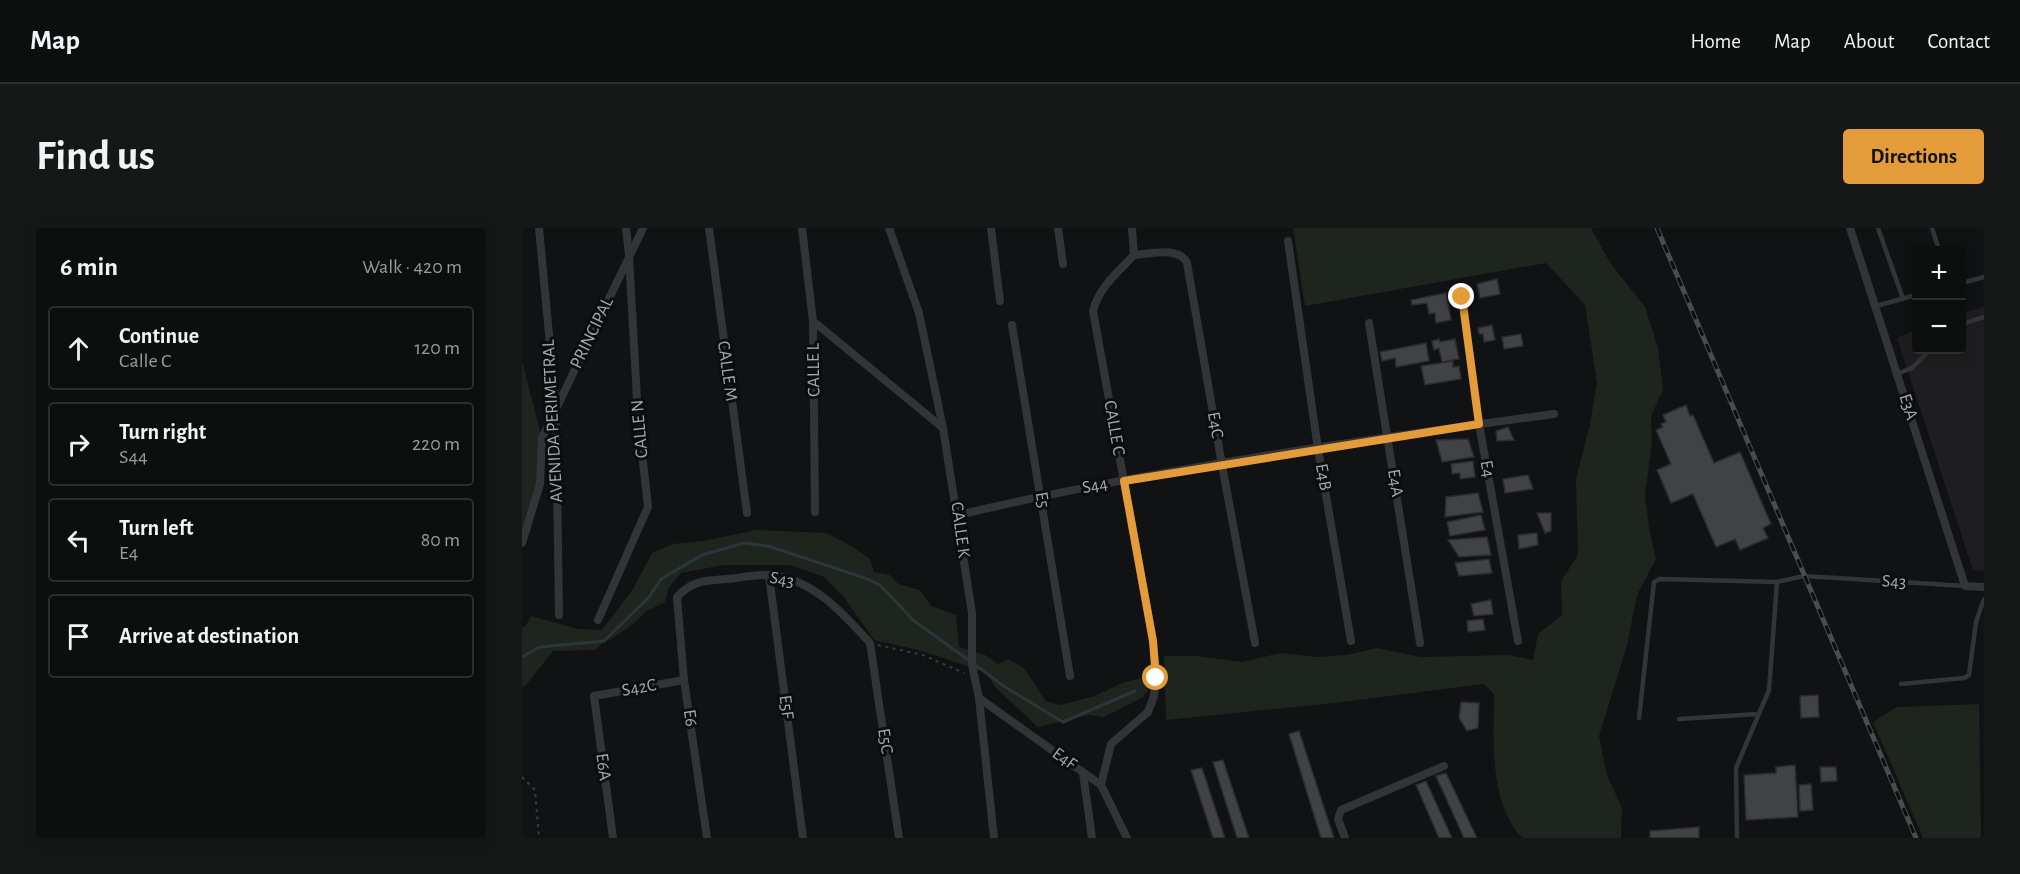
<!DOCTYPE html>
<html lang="en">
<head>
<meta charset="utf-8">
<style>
	:root { --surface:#0d0e0e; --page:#161717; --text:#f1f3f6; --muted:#9a9c9e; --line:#2d2e2e; --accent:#e39c39 }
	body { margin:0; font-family:"Alegreya Sans",sans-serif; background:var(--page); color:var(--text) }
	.controls { position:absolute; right:18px; top:18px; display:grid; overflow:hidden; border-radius:6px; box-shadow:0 3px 15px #0003 }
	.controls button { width:54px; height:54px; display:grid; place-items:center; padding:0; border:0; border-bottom:2px solid var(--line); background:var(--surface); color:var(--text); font:30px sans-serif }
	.stop { position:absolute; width:18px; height:18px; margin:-14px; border:4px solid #e39c39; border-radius:50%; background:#fff }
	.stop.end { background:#e39c39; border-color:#fff; box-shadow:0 2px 6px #0008 }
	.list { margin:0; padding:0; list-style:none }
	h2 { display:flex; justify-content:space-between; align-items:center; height:78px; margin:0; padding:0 24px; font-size:26px }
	h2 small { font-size:20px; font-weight:400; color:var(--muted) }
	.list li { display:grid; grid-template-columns:39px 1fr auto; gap:18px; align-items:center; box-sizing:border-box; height:84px; margin:0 12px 12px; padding:0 12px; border:2px solid var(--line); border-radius:6px }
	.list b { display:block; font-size:22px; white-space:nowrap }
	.list p { margin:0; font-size:20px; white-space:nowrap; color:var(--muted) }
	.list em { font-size:20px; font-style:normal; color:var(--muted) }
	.icon { flex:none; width:33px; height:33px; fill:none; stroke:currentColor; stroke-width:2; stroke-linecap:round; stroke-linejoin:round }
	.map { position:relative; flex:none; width:1462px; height:610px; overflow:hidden; border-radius:6px }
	header { display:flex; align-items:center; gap:36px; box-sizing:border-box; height:84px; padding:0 30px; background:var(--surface); border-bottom:2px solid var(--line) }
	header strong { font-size:28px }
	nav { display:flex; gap:33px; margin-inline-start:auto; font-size:21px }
	.intro { display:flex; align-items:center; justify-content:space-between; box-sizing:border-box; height:144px; padding:0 36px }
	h1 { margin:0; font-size:42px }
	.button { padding:15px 27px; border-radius:6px; background:var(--accent); color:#111; font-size:21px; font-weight:700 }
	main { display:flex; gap:36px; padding:0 36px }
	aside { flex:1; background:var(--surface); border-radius:6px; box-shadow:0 3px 15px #0003 }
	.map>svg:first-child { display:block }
	.built { fill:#1e1e20 }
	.green { fill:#1e251e }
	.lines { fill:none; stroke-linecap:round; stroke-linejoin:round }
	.stream { stroke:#2c353a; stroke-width:3 }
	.building { fill:#404246; stroke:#2c2c2f; stroke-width:1.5 }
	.path { stroke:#393b3e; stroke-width:2; stroke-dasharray:3 4.5; stroke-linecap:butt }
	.lane { stroke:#333437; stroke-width:4.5 }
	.street { stroke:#333437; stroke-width:8 }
	.rail-casing { stroke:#4a4c50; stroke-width:5 }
	.rail { stroke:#0c0d0e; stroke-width:3; stroke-dasharray:9; stroke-linecap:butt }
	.route { stroke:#e39c39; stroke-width:8 }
	.labels { text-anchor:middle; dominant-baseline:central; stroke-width:6; stroke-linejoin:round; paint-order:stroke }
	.street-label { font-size:18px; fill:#a4a9b2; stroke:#0c0d0e }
</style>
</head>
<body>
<header>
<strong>Map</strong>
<nav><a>Home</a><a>Map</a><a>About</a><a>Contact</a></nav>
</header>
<div class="intro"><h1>Find us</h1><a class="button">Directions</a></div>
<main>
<aside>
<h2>6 min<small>Walk · 420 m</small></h2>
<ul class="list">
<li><svg class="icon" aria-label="ahead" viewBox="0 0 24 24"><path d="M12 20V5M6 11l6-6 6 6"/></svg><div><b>Continue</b><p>Calle C</p></div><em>120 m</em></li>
<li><svg class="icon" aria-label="right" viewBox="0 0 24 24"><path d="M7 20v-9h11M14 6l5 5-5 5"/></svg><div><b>Turn right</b><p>S44</p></div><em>220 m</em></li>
<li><svg class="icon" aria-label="left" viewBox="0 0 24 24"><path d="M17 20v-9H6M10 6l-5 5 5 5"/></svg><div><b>Turn left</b><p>E4</p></div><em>80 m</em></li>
<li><svg class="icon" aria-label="arrive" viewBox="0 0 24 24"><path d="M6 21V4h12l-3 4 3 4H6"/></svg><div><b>Arrive at destination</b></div></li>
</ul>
</aside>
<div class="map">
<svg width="1462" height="610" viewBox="0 0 1462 610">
	<rect width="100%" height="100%" fill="#111213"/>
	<polygon class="built" points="1462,78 1462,343 1451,342 1375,110 1394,102 1394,122 1440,122 1440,86"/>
	<g class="green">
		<path d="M771,0H1069L1089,36L1123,79L1136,120L1141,162L1129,188L1130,214L1123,267L1127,300L1134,331L1115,367L1105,417L1077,508L1085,547L1100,580L1099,610H1000C966,571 972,514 972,466L962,456L812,475L644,492L642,428H674L720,434L759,425L795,429L825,427L855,420L899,429L986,427L1011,432L1016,406L1040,387L1039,353L1056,327L1054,251L1068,196L1075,155L1063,77L1024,35L783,78Z"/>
		<polygon points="0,133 20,210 18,256 0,315"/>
		<polygon points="234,302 304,305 328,317 348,331 352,344 368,347 376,356 398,362 409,378 434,387 437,419 463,427 476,436 486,431 502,440 524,473 538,477 573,468 600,455 618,450 626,462 621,469 582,489 567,487 516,499 475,461 463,444 400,423 352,412 322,369 302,349 269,337 201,337 159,345 147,359 143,374 123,384 115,393 90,411 82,413 74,422 31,423 4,457 0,459 0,400 4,397 9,388 56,401 80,402 111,361 130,325 151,316 181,313"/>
		<polygon points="1457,476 1459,610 1401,610 1351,494 1375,479"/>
	</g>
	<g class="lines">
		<polyline class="stream" points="0,429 18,419 82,413 127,369 139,351 180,327 222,315 246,318 343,350 358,357 391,392 463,444 483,459 541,494 613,463"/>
	</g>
	<g class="building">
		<polygon points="975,51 978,66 958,70 955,56"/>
		<polygon points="924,65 929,92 914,95 913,85 907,86 905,75 890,77 889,72"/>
		<polygon points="970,97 973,112 962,114 961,106 957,106 956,100"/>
		<polygon points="999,106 1001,118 982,121 980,109"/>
		<polygon points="917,111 918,114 933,111 937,131 920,134 917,120 912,122 910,113"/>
		<polygon points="904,115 907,133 874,139 873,130 860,133 858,124"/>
		<polygon points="931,133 931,139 937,138 939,151 903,157 899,138"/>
		<polygon points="1164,177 1168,188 1171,187 1192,235 1218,224 1249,296 1241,300 1246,310 1218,322 1213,311 1194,319 1171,266 1149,275 1135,242 1149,236 1134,202 1141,199 1139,196 1144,194 1141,187"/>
		<polygon points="986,199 992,212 975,213 974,203"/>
		<polygon points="946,211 952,229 920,234 914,212"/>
		<polygon points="951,233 953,249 938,251 938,245 930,246 929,236"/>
		<polygon points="1006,247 1011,261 983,265 981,251"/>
		<polygon points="956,265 961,284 923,289 924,269"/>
		<polygon points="1015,285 1029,285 1029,303 1023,305"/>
		<polygon points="959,287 963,302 928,308 925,294"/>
		<polygon points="1015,305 1016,317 997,321 996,307"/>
		<polygon points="965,309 969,327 937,329 926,312"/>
		<polygon points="967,331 970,345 937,348 933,335"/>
		<polygon points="969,372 971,386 952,388 949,376"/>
		<polygon points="961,391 963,402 946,404 945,393"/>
		<polygon points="1296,467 1297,489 1279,490 1278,468"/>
		<polygon points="939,474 957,475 956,500 945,503 937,490"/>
		<polygon points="777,503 812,610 799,610 767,506"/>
		<polygon points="701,532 727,610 715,610 691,534"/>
		<polygon points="1273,537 1276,589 1224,592 1222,547 1254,545 1254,539"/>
		<polygon points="1298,539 1314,539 1315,553 1299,554"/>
		<polygon points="680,540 703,610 691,610 669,542"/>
		<polygon points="924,545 955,610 942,610 914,548"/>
		<polygon points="904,553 930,610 917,610 894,557"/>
		<polygon points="1289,556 1291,582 1278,583 1277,557"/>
		<polygon points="1177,599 1177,610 1128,610 1128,603"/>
	</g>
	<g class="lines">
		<g class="path">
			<polyline points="356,417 401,427 442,445"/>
			<polyline points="0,549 13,562 17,610"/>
		</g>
		<g class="lane">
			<polyline points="1356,0 1381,71"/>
			<polyline points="1410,0 1417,22"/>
			<polyline points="1440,55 1462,49"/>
			<polyline points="1354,78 1394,67"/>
			<polyline points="1440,96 1462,89"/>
			<polyline points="1375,146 1390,140 1408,122"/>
			<polyline points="1379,456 1442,450 1447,447 1454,394 1462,371"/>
			<polyline points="1117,490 1132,354 1138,351 1255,354"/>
			<polyline points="1157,491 1236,486"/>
			<polyline points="1215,610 1214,540 1247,462 1255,354 1282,348 1443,358"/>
		</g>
		<g class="street">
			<polyline points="17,0 34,181 37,387"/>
			<polyline points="187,0 225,285"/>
			<polyline points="280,0 291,93 293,284"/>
			<polyline points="367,0 397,85 421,200 450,385 450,437 457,470 472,610"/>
			<polyline points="469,0 478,73"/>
			<polyline points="536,0 541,36"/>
			<polyline points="1328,0 1443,358 1462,359"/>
			<polyline points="766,13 796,221 829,413"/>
			<path d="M612,27C629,26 657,18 665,35L700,237L733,415"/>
			<polyline points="940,69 957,196 996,413"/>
			<polyline points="291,93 421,200"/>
			<polyline points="847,95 898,415"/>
			<polyline points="490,97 548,448"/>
			<path d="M436,287C632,241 833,213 1032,186"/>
			<polyline points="0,315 18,256 20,210 121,0"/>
			<polyline points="247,347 281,610"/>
			<polyline points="76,392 126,279 116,189 107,28 104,0"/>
			<polyline points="457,470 579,557 605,610"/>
			<polyline points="561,545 570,610"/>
			<path d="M579,557L589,516L626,484L632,468L634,450L631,413L571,83C577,59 596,44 612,27L610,0"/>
			<polyline points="91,610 72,468 162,452"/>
			<path d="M185,610L162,452L155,369C171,352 183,353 205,351C218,350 233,346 247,347C290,350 321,385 348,415L377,610"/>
			<polyline points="823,610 816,591 819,582 922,538"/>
		</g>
		<defs>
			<polyline id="rail" points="1135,0 1394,610"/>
		</defs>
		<use href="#rail" class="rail-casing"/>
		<use href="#rail" class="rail"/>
	</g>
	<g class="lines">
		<polyline class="route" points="634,450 631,413 602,253 957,196 940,69"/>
	</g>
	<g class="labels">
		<g class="street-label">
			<text transform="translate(70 105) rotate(-64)">PRINCIPAL</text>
			<text transform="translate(292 142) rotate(-91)">CALLE L</text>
			<text transform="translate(205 143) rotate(82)">CALLE M</text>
			<text transform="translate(1386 179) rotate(72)">E3A</text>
			<text transform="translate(31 193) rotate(-93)">AVENIDA PERIMETRAL</text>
			<text transform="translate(693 197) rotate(80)">E4C</text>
			<text transform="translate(592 200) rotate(80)">CALLE C</text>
			<text transform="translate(118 201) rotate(-95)">CALLE N</text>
			<text transform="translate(965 241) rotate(80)">E4</text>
			<text transform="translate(801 249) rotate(80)">E4B</text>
			<text transform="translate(873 255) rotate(81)">E4A</text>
			<text transform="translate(573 258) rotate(-10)">S44</text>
			<text transform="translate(520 272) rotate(81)">E5</text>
			<text transform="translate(438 302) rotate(82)">CALLE K</text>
			<text transform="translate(260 352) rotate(11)">S43</text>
			<text transform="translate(1372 354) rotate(4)">S43</text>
			<text transform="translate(117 460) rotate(-10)">S42C</text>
			<text transform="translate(264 479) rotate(83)">E5F</text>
			<text transform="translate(168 490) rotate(82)">E6</text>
			<text transform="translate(363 513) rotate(81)">E5C</text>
			<text transform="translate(542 531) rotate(36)">E4F</text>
			<text transform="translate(81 539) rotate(82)">E6A</text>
		</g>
	</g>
</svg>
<div class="controls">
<button>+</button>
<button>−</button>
</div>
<div class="stop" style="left:634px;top:450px"></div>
<div class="stop end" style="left:940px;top:69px"></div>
</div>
</main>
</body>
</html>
